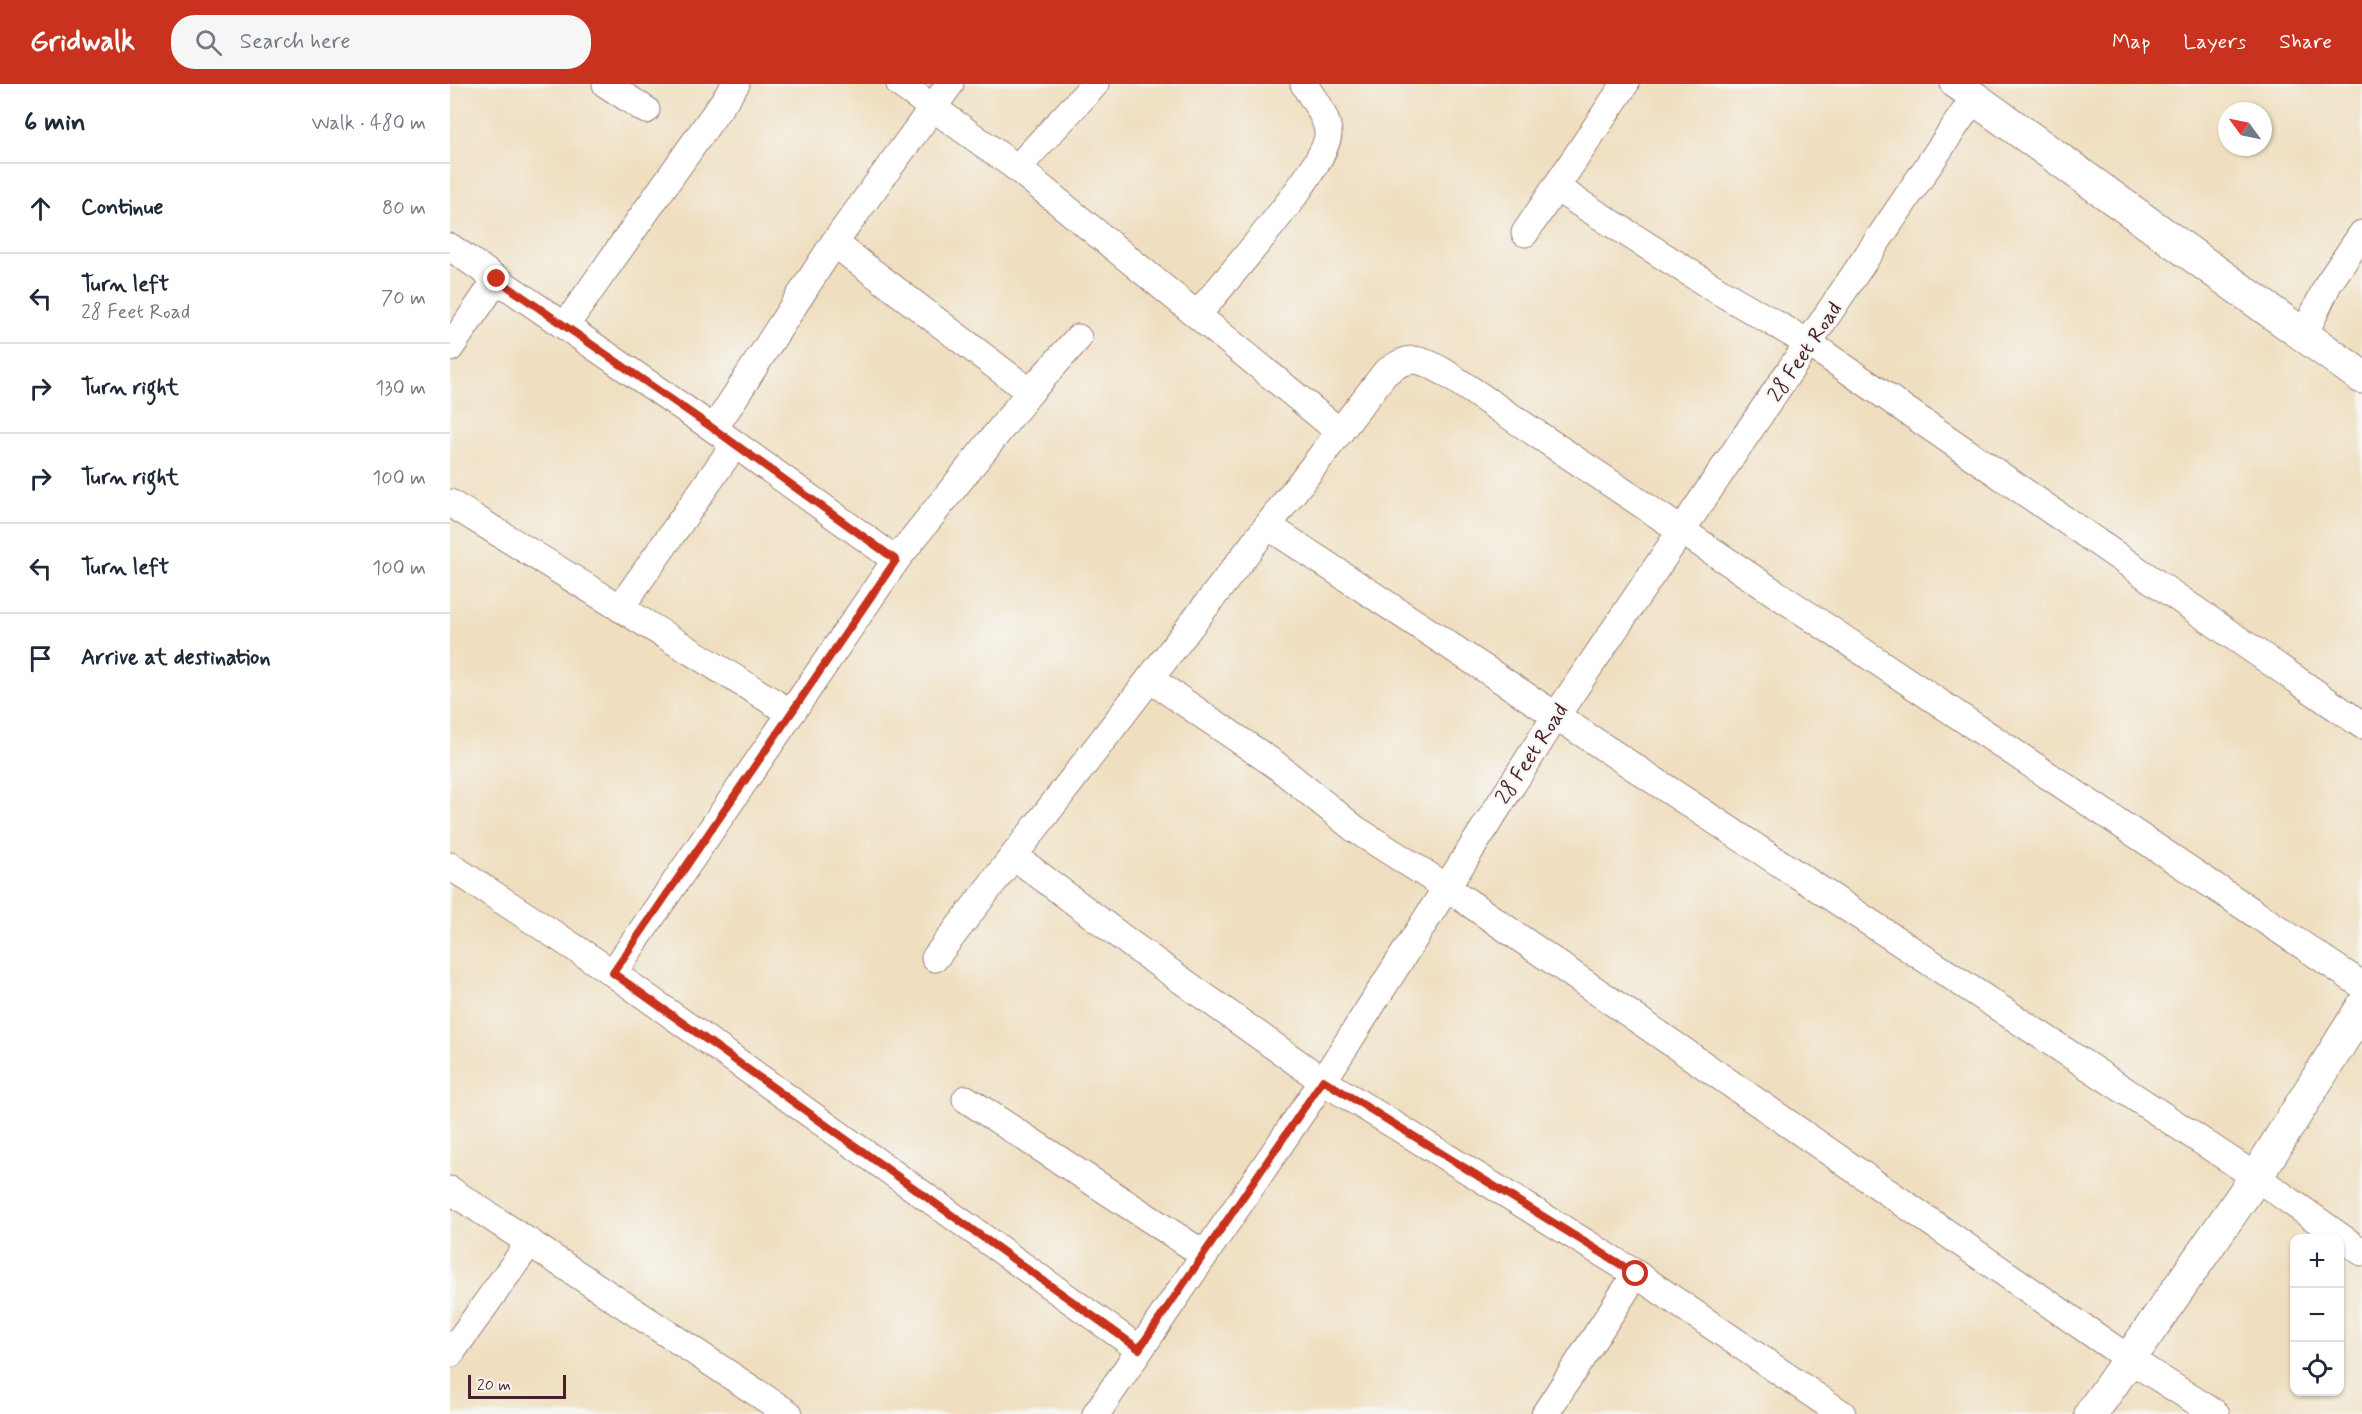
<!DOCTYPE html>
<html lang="en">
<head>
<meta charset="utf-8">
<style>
	:root { --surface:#fff; --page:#f6f6f7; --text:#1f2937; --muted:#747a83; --line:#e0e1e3; --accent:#c8321e }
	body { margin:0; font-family:Mynerve,sans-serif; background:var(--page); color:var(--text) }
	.controls { position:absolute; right:18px; bottom:18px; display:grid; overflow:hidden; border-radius:12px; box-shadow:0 2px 4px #0004 }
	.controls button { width:54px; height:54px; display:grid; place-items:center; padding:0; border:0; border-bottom:2px solid var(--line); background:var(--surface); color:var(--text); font:30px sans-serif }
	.compass { position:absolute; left:1768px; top:18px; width:54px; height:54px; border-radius:50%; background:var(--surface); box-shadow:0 2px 4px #0004; rotate:303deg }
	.scale { position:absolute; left:18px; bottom:15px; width:98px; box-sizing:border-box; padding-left:6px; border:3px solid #4a1f2b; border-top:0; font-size:16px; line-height:21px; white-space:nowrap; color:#4a1f2b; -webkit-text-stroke:4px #f6f6f2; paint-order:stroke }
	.stop { position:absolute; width:18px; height:18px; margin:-14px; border:4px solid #c8321e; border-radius:50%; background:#fff }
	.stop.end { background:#c8321e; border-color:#fff; box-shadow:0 2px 6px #0008 }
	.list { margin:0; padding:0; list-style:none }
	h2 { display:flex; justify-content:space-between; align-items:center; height:78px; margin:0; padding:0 24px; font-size:26px }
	h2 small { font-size:20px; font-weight:400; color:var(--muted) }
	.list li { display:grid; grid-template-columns:39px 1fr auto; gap:18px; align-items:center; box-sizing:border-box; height:90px; padding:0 24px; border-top:2px solid var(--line) }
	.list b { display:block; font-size:22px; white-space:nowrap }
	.list p { margin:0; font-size:20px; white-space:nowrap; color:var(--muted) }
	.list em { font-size:20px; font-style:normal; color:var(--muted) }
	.icon { flex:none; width:33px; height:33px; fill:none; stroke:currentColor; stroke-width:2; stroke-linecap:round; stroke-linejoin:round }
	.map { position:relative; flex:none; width:1912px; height:1330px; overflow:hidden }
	header { display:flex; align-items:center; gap:36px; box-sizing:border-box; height:84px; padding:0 30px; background:var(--accent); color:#fff }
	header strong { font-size:28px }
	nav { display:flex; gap:33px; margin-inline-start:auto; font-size:21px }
	.search { width:420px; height:54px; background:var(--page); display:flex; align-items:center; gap:15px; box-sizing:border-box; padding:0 21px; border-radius:24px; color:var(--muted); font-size:22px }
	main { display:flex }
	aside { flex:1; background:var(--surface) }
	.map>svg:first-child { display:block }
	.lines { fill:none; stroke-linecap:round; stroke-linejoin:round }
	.minor-casing { stroke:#9c7f76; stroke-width:29 }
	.tertiary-casing { stroke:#9c7f76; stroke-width:35 }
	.minor { stroke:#fff; stroke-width:27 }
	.tertiary { stroke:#fff; stroke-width:33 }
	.route { stroke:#c8321e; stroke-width:8 }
	.labels { text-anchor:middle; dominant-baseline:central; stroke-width:4.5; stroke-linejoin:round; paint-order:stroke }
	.street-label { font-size:21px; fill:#4a1f2b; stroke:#f6f6f2 }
</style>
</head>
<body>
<header>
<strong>Gridwalk</strong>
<div class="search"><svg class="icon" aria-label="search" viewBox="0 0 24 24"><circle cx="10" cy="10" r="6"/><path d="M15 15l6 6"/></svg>Search here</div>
<nav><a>Map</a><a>Layers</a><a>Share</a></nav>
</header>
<main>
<aside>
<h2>6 min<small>Walk · 480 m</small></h2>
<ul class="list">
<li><svg class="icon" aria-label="ahead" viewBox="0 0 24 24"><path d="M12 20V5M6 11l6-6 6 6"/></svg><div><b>Continue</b></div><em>80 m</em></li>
<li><svg class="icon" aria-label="left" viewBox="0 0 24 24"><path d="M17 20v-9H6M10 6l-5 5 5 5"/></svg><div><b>Turn left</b><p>28 Feet Road</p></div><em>70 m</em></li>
<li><svg class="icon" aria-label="right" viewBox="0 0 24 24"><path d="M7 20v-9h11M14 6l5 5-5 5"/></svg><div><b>Turn right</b></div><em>130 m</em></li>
<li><svg class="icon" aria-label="right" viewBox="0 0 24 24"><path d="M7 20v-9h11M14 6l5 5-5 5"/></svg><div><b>Turn right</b></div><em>100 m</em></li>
<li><svg class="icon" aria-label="left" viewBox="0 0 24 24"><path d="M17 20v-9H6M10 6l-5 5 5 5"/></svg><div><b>Turn left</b></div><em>100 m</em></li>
<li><svg class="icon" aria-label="arrive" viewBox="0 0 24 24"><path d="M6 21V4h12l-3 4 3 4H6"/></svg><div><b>Arrive at destination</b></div></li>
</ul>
</aside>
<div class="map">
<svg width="1912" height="1330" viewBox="0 0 1912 1330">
	<rect width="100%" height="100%" fill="#f6f6f2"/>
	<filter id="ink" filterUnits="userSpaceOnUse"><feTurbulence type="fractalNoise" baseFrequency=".0167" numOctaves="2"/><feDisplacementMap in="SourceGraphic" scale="12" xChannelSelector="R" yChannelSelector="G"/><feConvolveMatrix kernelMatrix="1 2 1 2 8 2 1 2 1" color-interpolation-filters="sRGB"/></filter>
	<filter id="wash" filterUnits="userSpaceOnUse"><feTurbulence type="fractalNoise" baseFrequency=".008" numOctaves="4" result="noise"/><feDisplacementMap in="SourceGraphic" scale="24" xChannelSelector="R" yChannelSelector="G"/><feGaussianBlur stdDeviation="1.35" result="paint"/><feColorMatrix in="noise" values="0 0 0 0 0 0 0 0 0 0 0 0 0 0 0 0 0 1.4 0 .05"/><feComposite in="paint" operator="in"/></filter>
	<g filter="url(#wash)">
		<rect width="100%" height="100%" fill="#efdfc0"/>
	</g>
	<g filter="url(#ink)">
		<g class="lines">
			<defs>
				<g id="minor">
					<polyline points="156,0 196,26"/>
					<polyline points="450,0 567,84 890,348"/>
					<polyline points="567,84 645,0"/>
					<polyline points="1106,104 1267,206 1360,260 1912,641"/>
					<polyline points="1075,149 1175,0"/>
					<polyline points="384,159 580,308"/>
					<polyline points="0,163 264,345 446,476"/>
					<path d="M748,230C772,200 879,81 878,49C878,33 862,14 854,0"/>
					<polyline points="115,242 286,0"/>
					<polyline points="1854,251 1878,200 1912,150"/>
					<polyline points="0,264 47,195"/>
					<polyline points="264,345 384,159 500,0"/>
					<polyline points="0,419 341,629"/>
					<polyline points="818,442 1806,1093 1912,1168"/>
					<polyline points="170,524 285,360"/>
					<polyline points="700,595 826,681 905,745 996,803 1679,1275 1766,1330"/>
					<polyline points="564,772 682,861 873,997 1186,1190 1392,1330"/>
					<polyline points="0,782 163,889 689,1265"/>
					<path d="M485,874L935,289C960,271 967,273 994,288L1912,901"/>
					<polyline points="163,889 446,476 580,308 628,254"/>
					<polyline points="516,1015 755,1171"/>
					<polyline points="0,1106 339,1330"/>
					<polyline points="0,1270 80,1158"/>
					<polyline points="646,1330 873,997 1106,632 1524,14 1504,0"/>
					<polyline points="1095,1330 1186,1190"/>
				</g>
				<g id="tertiary">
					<polyline points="1524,14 1912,293"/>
					<polyline points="1641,1330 1806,1093 1912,924"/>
				</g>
			</defs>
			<use href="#minor" class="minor-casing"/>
			<use href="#tertiary" class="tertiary-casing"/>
			<use href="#minor" class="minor"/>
			<use href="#tertiary" class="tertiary"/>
		</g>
	</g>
	<g class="lines" filter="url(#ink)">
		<polyline class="route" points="47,195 264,345 446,476 163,889 689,1265 873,996 1186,1190"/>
	</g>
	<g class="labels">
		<g class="street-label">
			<text transform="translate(1355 268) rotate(-56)">28 Feet Road</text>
			<text transform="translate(1082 670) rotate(-57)">28 Feet Road</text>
		</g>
	</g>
</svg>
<div class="controls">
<button>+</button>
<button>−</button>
<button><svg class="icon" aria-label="locate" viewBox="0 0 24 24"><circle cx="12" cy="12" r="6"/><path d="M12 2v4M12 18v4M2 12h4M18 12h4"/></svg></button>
</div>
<svg class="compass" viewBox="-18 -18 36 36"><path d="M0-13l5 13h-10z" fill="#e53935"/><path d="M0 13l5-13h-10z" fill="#747a83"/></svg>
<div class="scale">20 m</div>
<div class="stop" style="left:1186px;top:1190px"></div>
<div class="stop end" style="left:47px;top:195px"></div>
</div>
</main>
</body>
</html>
